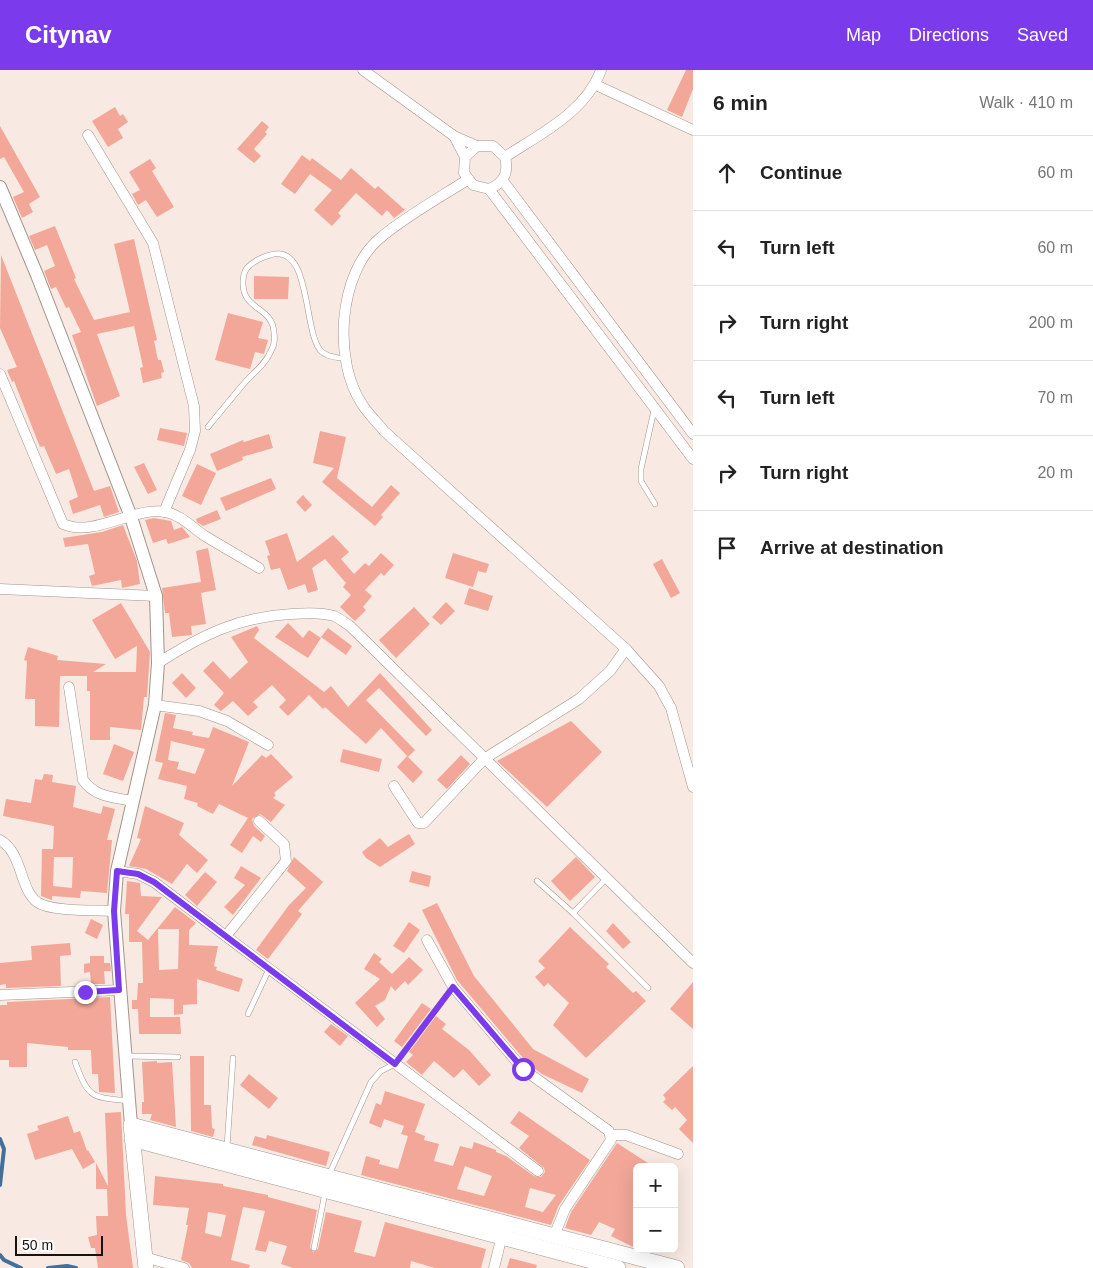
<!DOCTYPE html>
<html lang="en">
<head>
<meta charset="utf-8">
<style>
	:root { --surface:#fff; --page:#f6f6f6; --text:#222; --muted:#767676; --line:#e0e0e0; --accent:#7c3aed }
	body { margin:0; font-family:Arial,sans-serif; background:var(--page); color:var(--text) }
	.controls { position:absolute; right:15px; bottom:15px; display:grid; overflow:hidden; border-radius:8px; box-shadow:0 5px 20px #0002 }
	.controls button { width:45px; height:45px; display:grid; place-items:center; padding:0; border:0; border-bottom:1px solid var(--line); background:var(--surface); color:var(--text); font:25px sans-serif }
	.scale { position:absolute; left:15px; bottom:12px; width:88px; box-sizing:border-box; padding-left:5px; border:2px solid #171310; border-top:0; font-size:14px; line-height:18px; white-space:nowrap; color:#171310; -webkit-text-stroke:4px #fff; paint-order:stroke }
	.stop { position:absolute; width:15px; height:15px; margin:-11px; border:4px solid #7c3aed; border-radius:50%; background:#fff }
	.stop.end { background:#7c3aed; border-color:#fff; box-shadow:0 1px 5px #0008 }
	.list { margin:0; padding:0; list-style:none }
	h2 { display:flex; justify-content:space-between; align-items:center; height:65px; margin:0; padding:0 20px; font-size:21px }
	h2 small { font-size:16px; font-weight:400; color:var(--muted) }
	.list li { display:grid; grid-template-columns:32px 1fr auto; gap:15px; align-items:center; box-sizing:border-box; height:75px; padding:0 20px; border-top:1px solid var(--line) }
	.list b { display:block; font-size:19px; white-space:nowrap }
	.list em { font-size:16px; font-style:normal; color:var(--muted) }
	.icon { flex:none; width:28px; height:28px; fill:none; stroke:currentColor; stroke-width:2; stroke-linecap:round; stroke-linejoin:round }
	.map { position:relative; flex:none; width:693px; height:1198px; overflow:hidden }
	header { display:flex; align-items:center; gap:30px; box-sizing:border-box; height:70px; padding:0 25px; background:var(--accent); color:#fff }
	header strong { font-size:24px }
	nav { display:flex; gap:28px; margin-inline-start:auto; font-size:18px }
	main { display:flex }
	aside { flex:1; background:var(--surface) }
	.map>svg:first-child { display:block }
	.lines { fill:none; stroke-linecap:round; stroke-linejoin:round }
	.stream { stroke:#436f9b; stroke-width:4 }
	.building { fill:#f3a798; fill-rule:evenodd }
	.service-casing { stroke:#a1948d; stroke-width:6 }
	.minor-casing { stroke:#a1948d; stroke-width:11 }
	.tertiary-casing { stroke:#a1948d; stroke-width:14 }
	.secondary-casing { stroke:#a1948d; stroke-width:16 }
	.service { stroke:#fff; stroke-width:5 }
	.minor { stroke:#fff; stroke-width:10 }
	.tertiary { stroke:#fff; stroke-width:12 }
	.secondary { stroke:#fff; stroke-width:15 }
	.route { stroke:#7c3aed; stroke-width:6 }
</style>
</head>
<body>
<header>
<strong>Citynav</strong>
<nav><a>Map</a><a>Directions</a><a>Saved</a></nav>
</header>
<main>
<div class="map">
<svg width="693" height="1198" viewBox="0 0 693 1198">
	<rect width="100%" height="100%" fill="#f8eae2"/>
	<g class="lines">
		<g class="stream">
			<polyline points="0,1069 4,1079 0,1115"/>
			<polyline points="0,1185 4,1190 21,1198"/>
			<polyline points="48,1198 67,1196 76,1198"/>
		</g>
	</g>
	<g class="building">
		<polygon points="686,0 693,0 693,19 682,47 667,40"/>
		<polygon points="115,37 120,46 123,44 128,52 118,59 123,68 108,77 92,51"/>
		<polygon points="262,51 269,57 265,62 267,64 254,79 261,86 254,93 237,79"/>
		<polygon points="0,56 40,127 29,134 33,142 22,148 13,127 24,122 4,87 0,89"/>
		<polygon points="302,85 310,91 312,88 341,110 351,98 375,119 378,116 405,140 394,148 387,140 382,146 356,123 338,143 341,146 332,156 314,140 332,120 310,104 295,124 281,114"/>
		<polygon points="150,89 156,98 152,101 174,137 157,147 146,130 138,135 132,124 140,120 129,102"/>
		<polygon points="55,156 76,208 74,209 94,250 130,242 114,174 134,169 157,270 154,271 158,290 161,290 164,302 161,303 162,308 143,313 140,298 143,297 134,256 97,264 120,326 97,336 72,265 81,262 69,237 66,238 56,217 51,219 44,201 55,196 47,175 35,180 29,166"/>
		<polygon points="1,185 94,421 110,416 119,442 104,447 100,435 73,444 69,431 78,427 69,399 56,404 44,376 40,377 14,311 12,312 7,300 17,297 0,258"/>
		<polygon points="254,206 289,207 288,229 254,229"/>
		<polygon points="228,243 263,252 258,268 268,270 264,284 255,282 250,299 215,290"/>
		<polygon points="160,358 187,363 184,376 157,370"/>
		<polygon points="320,361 346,367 337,408 372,437 391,415 400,423 381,445 383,447 375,456 322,412 334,398 313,393"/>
		<polygon points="269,364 273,378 242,387 243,390 217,401 210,384 243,370 244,372"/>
		<polygon points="144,393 157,420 148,424 134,397"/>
		<polygon points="197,394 216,403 201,435 182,426"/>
		<polygon points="271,408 276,419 226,441 220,428"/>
		<polygon points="303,425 312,435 305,442 296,432"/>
		<polygon points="217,440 221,449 203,456 197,452 196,449"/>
		<polygon points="154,448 171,451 174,460 182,457 190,467 168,474 166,469 153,473 145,450"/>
		<polygon points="123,455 137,491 140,514 122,518 121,510 92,516 89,506 95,504 88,474 65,477 63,468 102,462"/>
		<polygon points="287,463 297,492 333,465 349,482 341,489 354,504 365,493 369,496 381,483 394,495 384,506 381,503 365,520 372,526 363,537 366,540 355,551 340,537 351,525 343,517 346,513 325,489 312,498 318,520 308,523 305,514 288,520 280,498 271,500 267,486 270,485 265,471"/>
		<polygon points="208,478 216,520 201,523 206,554 191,556 192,565 172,567 169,543 165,543 162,518 201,512 196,481"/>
		<polygon points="453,483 489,494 486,503 478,501 473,517 445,508"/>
		<polygon points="662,489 680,523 671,528 653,494"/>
		<polygon points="469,518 493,526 488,541 464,534"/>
		<polygon points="446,532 455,541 441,555 432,547"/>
		<polygon points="121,533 150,582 147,627 144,627 141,660 110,657 110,670 90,670 90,621 87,621 87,606 60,606 59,657 35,656 35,629 25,629 27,591 24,590 28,577 58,586 57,590 106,594 93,602 136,602 137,576 115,589 92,550"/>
		<polygon points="414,537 430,554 396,588 379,570"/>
		<polygon points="288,553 303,568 309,560 321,568 308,588 275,567"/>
		<polygon points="257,556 259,560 254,568 324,622 331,616 348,637 380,603 432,660 426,666 379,618 366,630 415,680 408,687 381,658 366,674 325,637 323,639 309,625 288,646 279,637 286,630 272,615 253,632 258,637 248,646 233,631 221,641 214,635 224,623 203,601 213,591 230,609 248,592 231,567"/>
		<polygon points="328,558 352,576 346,585 321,567"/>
		<polygon points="182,603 196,618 186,628 172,613"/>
		<path d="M165,643L176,645L173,658L193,662L192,665L209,668L213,657L249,672L232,716L262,685L266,688L271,684L293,707L274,723L276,725L273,728L285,735L271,752L260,744L252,749L254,756L265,766L261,772L253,766L242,783L230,775L248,748L219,734L213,744L197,736L198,733L184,729L187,716L158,709L163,693L155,691ZM171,671L205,679L195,704L177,699L179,692L168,690Z"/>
		<polygon points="571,651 602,682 547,737 497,691"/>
		<polygon points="114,674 134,682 123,711 103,704"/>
		<polygon points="343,679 382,689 379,702 340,692"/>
		<polygon points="461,685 470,694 447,719 437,710"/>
		<polygon points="407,686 423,702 413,713 397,697"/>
		<path d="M44,704L53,705L52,712L76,716L73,737L101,744L103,736L115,739L107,770H112L107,823L81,821L80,828L52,826V830L41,826L42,779H53L54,756L3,746L6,729L31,733L35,709L42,710ZM54,787H73L72,818L53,816Z"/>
		<polygon points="145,736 184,753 179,765 208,790 197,803 187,794 172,814 146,799 129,796 141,769 137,768"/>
		<polygon points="409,764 415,774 380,797 366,788 362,782 380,768 388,777"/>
		<polygon points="294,787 323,812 298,841 302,844 268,889 256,880 289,835 306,818 287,801"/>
		<polygon points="576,787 595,807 570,831 551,811"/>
		<polygon points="241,796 261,808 233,845 224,837 245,815 234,808"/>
		<polygon points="412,801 431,806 429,817 409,812"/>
		<polygon points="205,802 217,812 197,836 185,825"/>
		<path d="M127,811L140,813L141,826L162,827L137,861L148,870L175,837L196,853L189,860V875L218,876L214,896L217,897L216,900L243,909L239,922L197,909V934L183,935V944L174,945V929L150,928V947H180L181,964H139L138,939H132V930H137L138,913H143L142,872H129V844H125ZM158,859H179L178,899L159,900Z"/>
		<polygon points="437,833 474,906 533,979 589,1009 582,1023 542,1004 528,994 457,910 422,840"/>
		<polygon points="91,849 103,855 97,869 85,863"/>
		<polygon points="409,852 420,860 404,883 393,876"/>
		<polygon points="613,853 631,872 623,879 606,861"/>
		<polygon points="570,857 609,894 606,897 633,923 636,921 646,931 586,988 553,955 569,933 548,913 544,917 535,907 545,898 538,891"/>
		<polygon points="70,873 71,885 60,886 61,916 6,918 6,914 0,915 0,893 32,890 31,876"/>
		<polygon points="374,883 382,889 379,892 392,904 409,887 423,900 408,915 405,911 395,921 391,916 385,930 375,936 385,949 377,957 355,933 380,909 364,899"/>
		<polygon points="90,886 104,886 104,893 110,893 111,901 104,901 105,914 91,914 90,902 84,903 84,894 90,893"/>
		<polygon points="693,912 693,959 670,939"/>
		<polygon points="110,927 115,1023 99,1022 98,1004 92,1004 91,980 68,980 68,977 27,973 27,997 9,997 9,990 0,990 0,935 7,935 7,932"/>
		<polygon points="422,933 431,939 402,977 394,971"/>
		<polygon points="436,946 446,954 442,959 469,980 491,1005 479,1016 463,999 454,1008 434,991 422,1005 406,992 413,985 409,982"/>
		<polygon points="331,954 348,966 340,976 324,962"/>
		<polygon points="190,986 204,986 204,1035 211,1035 212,1058 215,1059 213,1067 191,1061"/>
		<polygon points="157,991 157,993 172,992 176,1057 150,1050 152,1044 142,1044 142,1032 144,1032 142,992"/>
		<polygon points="693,996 693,1073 679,1059 687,1050 675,1037 672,1040 663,1032 666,1029 663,1025"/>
		<polygon points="249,1004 278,1028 269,1039 240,1015"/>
		<path d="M385,1021L425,1034L415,1062L425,1066L424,1070L439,1074L434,1091L453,1096L460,1076L472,1079L474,1072L496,1080V1082L506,1086L534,1106L541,1107L545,1102L544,1098L519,1078L529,1066L510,1053L519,1041L590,1090L559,1135L551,1155L361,1105L366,1086L380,1090L379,1094L398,1099L408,1066L401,1064L404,1056L384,1049L381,1058L369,1053L376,1033L381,1035ZM465,1096L492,1106L484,1126L457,1119ZM530,1118L556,1125L543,1142L525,1137Z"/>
		<polygon points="121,1042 126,1145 133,1198 98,1198 95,1178 91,1178 88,1167 97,1165 96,1146 108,1146 107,1119 96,1119 96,1093 108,1116 105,1043"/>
		<polygon points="68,1046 74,1063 80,1061 87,1081 88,1080 95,1092 83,1099 72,1079 35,1090 27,1064 39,1060 37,1056"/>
		<polygon points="267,1065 330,1082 326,1096 252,1075 255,1066 266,1069"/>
		<polygon points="617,1073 654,1097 637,1097 637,1168 633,1177 611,1166 615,1159 599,1152 591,1165 565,1158 571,1142"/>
		<path d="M155,1106L223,1114V1116L268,1125V1127L317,1140L310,1177L313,1182L318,1179L326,1142L362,1151L354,1182L375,1187L385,1152L486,1179L481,1198H435L411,1191L410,1198H293L281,1194L287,1176L269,1171L266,1182L255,1180L265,1141L243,1137L231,1190L250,1195L249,1198H192L189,1193L181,1190L188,1155H186L189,1138L153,1135ZM208,1142L226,1145L221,1167L205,1163Z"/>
		<polygon points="510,1188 537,1195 536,1198 507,1198"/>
	</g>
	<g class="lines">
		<defs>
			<g id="service">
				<polyline points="654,340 641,399 641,411 655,434"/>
				<path d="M208,357C221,341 234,325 247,310C256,301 266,293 271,281C274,276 275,269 274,263C273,236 242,241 243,212C243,207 244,202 247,198C252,192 262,187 270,185C311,172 303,258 320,280C326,287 336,287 345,289"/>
				<polyline points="537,811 573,843 648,918"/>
				<polyline points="573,843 606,809"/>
				<polyline points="248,944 269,899"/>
				<polyline points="126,986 178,987"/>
				<path d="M75,992C89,1029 91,1027 129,1031"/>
				<polyline points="227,1077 233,988"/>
				<polyline points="329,1105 371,1012 381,1001 395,994 453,917"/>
				<polyline points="314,1178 325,1123"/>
			</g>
			<g id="minor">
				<polyline points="363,0 454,66 477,76"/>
				<polyline points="596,15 693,60"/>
				<polyline points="88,65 153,173 194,336 195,361 190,380 164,442"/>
				<path d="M454,66L465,87L464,103L473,115L489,119C504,113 509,103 505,87L493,76H477L465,87"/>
				<path d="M505,87C540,64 586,42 601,0"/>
				<polyline points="503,111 693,364"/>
				<polyline points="489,119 693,389"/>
				<path d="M0,304L63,454C94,468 134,436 166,442C181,445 193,458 205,466C223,477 241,487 259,498"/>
				<polyline points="0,519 156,526"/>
				<polyline points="626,579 659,616 671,638 693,717"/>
				<path d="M158,593C202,565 238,547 292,544C305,543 321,542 334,546C339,548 345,553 350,556L693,893"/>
				<path d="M69,617L83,710C95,727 113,727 132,731"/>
				<polyline points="155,635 199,641 227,651 268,675"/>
				<path d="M394,716L418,753H424L484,689L579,629L610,601L626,579L384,361C377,352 368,344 362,334C333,291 338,204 379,169C403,148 439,128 467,110"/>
				<path d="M0,770C23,783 19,818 37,832C51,842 97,840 114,841"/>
				<polyline points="117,801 138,804 154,812 538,1101"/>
				<polyline points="226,866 286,791 284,774 259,751"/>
				<polyline points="427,870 453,917 523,999 609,1061 611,1070 565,1139 554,1166"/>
				<polyline points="0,925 119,920"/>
				<polyline points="611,1065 626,1065 678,1084"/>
				<polyline points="144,1187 184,1198"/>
				<polyline points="494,1198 503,1161"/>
			</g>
			<polyline id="tertiary" points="0,117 37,205 131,447 156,526 158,593 155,635 117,801 114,841 131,1055"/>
			<g id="secondary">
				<polyline points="132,1069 618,1198"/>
				<polyline points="146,1198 131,1055 677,1198"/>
			</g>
		</defs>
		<use href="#service" class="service-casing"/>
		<use href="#minor" class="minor-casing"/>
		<use href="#tertiary" class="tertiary-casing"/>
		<use href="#secondary" class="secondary-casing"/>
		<use href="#service" class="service"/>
		<use href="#minor" class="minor"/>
		<use href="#tertiary" class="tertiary"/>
		<use href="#secondary" class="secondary"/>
	</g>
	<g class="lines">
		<polyline class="route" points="85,922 119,920 114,841 117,801 138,804 154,812 395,994 453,917 523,999"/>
	</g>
</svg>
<div class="controls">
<button>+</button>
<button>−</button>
</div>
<div class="scale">50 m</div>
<div class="stop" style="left:523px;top:999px"></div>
<div class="stop end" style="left:85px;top:922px"></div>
</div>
<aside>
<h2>6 min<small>Walk · 410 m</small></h2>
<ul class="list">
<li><svg class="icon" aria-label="ahead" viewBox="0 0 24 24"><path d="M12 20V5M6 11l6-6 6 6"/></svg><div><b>Continue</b></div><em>60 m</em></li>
<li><svg class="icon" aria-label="left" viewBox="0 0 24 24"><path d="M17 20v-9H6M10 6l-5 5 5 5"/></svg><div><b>Turn left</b></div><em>60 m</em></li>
<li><svg class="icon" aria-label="right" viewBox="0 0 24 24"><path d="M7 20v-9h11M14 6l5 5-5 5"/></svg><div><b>Turn right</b></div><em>200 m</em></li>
<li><svg class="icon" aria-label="left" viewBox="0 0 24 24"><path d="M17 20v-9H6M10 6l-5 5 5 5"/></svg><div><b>Turn left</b></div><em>70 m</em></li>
<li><svg class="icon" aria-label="right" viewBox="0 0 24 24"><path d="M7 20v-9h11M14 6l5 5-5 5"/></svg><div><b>Turn right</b></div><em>20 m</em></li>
<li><svg class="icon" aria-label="arrive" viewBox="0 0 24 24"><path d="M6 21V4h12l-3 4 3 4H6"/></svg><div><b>Arrive at destination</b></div></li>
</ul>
</aside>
</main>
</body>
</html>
